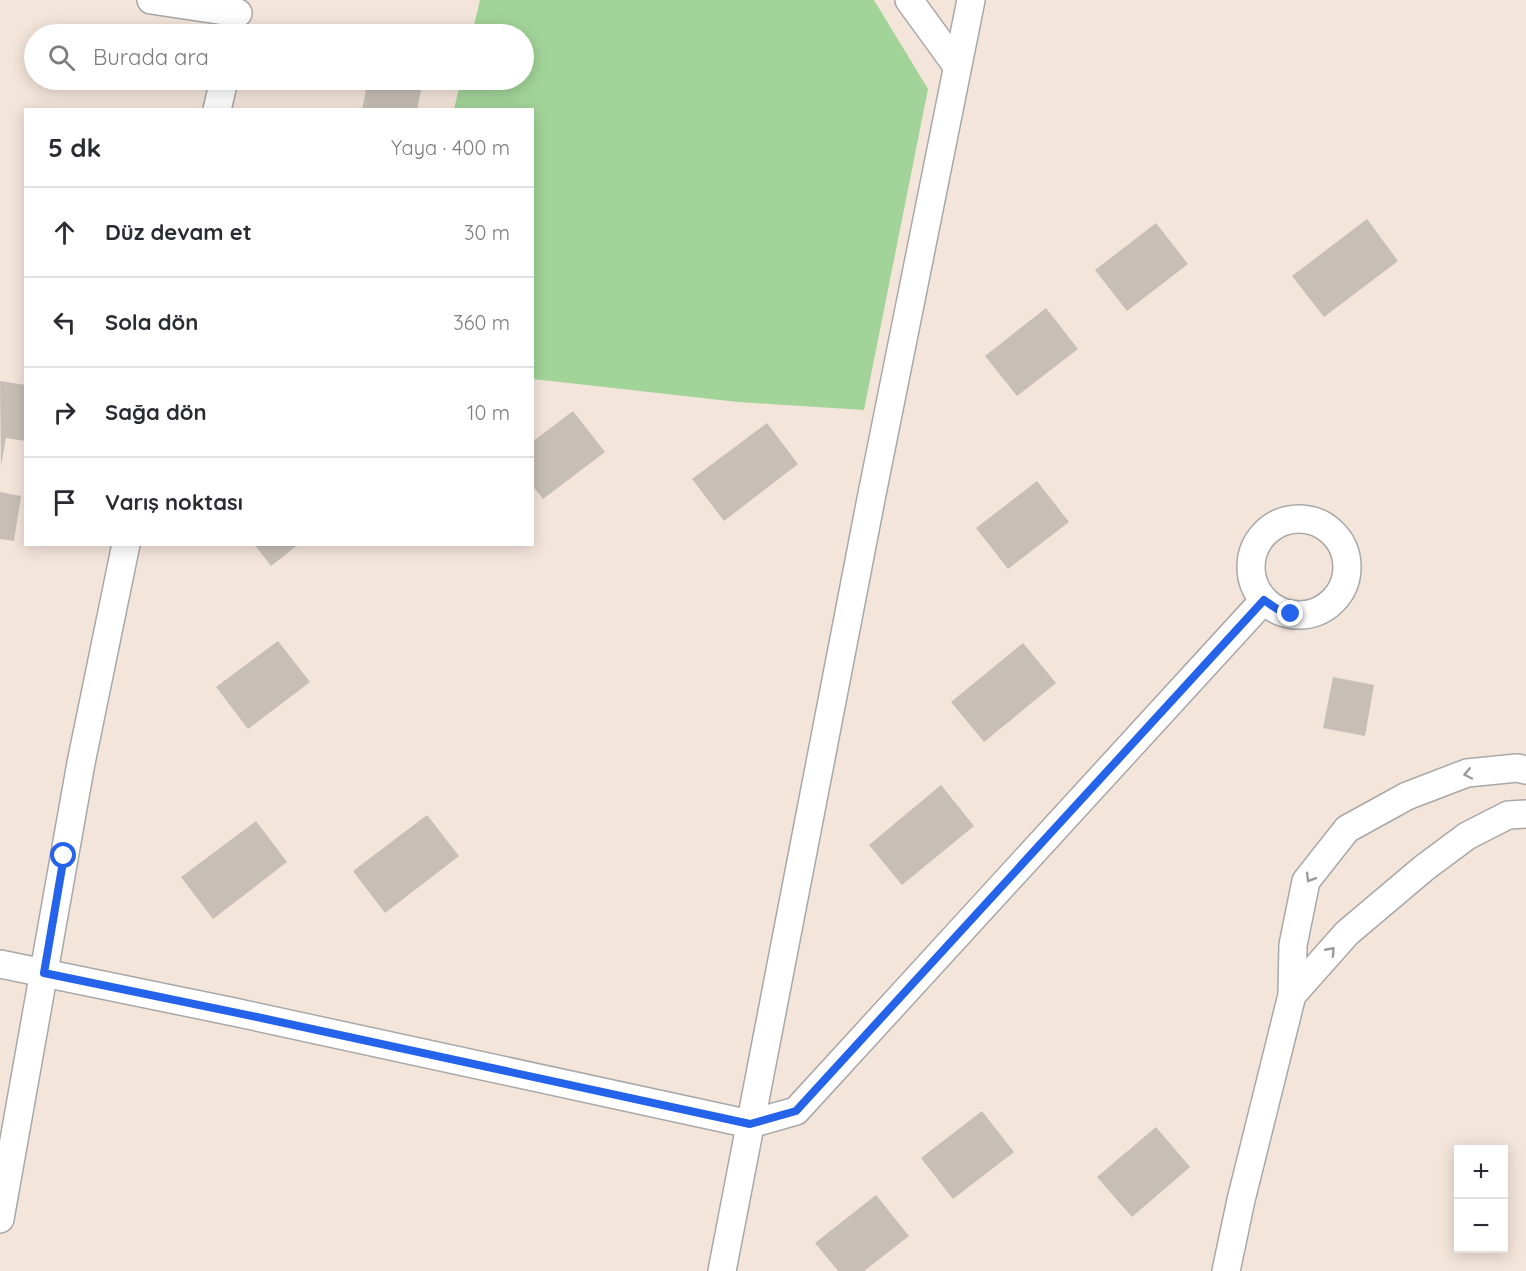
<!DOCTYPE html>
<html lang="tr">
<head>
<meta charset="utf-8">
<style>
	:root { --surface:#fff; --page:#f7f7f7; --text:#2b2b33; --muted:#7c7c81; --line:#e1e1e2 }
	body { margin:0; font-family:Quicksand,sans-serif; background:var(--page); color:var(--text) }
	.controls { position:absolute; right:18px; bottom:18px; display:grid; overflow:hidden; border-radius:0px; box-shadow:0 3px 15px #0003 }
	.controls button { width:54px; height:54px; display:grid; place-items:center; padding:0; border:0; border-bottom:2px solid var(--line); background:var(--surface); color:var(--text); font:30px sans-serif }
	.stop { position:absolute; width:18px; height:18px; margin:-14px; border:4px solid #2563eb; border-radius:50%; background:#fff }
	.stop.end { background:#2563eb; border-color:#fff; box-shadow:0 2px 6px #0008 }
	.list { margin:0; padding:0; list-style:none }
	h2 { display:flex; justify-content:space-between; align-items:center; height:78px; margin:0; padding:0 24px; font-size:26px }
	h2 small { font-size:20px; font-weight:400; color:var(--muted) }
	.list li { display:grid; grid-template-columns:39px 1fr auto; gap:18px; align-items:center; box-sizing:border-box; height:90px; padding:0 24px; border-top:2px solid var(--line) }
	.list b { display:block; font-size:22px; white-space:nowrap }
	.list em { font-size:20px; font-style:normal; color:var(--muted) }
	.icon { flex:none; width:33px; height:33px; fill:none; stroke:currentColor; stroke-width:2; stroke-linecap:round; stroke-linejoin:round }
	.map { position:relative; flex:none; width:1526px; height:1271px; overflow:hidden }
	.search { position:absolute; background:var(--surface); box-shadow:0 3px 15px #0003; left:24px; top:24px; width:510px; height:66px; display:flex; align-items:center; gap:15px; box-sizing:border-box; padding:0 21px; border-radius:33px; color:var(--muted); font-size:22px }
	.panel { position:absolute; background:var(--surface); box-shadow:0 3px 15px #0003; left:24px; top:108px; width:510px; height:438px; border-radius:0px }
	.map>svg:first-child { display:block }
	.military { fill:#f4e5da; fill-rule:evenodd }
	.forest { fill:#a2d499 }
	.building { fill:#c7bfb6 }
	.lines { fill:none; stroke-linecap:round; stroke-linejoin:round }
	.minor-casing { stroke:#a8a8a8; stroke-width:30 }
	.minor { stroke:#fff; stroke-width:27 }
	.oneway { stroke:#9b9b9b }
	.route { stroke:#2563eb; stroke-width:8 }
</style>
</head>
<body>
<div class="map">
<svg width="1526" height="1271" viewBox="0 0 1526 1271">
	<rect width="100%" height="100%" fill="#f2f0e7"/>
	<path class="military" d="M0,0H1526V1271H0ZM34,34H524V80H34ZM26,110H532V544H26ZM1458,1150H1504V1248H1458Z"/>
	<polygon class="forest" points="480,0 874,0 928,89 864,410 738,402 533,379 532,110 454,109 461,80 524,80 524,34 472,34"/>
	<g class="building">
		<polygon points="368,80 423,80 417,110 362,110"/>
		<polygon points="1367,219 1398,261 1324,317 1292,276"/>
		<polygon points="1156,223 1188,264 1127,311 1095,270"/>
		<polygon points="1046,308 1078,349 1017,396 985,356"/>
		<polygon points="0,381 26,385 26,441 6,438 1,466"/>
		<polygon points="573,411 605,452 543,499 532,485 532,442"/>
		<polygon points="767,423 798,464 724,521 692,479"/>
		<polygon points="1037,481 1069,522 1008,569 976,528"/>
		<polygon points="0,492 21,496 14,541 0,539"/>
		<polygon points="254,544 299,544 271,566"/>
		<polygon points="278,641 310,682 248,729 216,687"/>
		<polygon points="1023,643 1056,683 984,742 951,702"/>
		<polygon points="1333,677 1374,685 1365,736 1323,728"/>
		<polygon points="941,785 974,826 902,885 869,845"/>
		<polygon points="427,815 459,856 385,913 353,871"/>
		<polygon points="256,821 287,862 213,919 181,877"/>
		<polygon points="982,1111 1014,1152 953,1199 921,1158"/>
		<polygon points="1156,1127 1190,1167 1132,1217 1097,1177"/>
		<polygon points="876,1195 909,1236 864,1271 838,1271 815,1243"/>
	</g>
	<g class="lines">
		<defs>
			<g id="minor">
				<polyline points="151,0 238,13"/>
				<polyline points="909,0 957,66"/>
				<polyline points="217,110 224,80"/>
				<circle cx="1299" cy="567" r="48"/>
				<polyline points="0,964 234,1012 750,1124 796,1111 1264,600"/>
				<polyline points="1292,995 1347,933 1424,868 1467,836 1508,815 1526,814"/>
				<polyline points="0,1219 81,763 126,544"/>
				<polyline points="722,1271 871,499 971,0"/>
				<polyline points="1226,1271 1241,1200 1292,995 1293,945 1306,881 1347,829 1407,796 1467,773 1517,768 1526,770"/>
			</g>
		</defs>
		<use href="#minor" class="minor-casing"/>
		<use href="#minor" class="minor"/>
	</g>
	<defs><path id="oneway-chevron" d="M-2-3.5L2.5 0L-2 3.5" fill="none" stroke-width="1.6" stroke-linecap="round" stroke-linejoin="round" transform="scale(1.5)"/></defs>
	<g class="oneway">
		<use href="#oneway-chevron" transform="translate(1468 774) rotate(168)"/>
		<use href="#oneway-chevron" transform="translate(1310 878) rotate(121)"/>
		<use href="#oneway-chevron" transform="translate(1331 951) rotate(-48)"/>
	</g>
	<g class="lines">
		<polyline class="route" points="64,856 44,973 257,1017 750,1124 796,1111 1264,600 1277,609 1291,614"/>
	</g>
</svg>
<div class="controls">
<button>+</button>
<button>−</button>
</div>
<div class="stop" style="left:64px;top:856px"></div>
<div class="stop end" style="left:1291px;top:614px"></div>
<div class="search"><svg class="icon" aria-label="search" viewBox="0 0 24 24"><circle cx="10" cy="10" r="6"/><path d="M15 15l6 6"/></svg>Burada ara</div>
<section class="panel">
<h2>5 dk<small>Yaya · 400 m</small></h2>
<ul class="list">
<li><svg class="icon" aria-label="ahead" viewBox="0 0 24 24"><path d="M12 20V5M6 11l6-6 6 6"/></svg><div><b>Düz devam et</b></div><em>30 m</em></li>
<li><svg class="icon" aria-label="left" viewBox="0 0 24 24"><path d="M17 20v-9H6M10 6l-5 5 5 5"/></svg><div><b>Sola dön</b></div><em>360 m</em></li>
<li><svg class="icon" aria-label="right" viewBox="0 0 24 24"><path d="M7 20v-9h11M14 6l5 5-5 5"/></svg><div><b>Sağa dön</b></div><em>10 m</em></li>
<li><svg class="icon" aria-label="arrive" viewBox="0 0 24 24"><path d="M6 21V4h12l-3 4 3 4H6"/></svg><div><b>Varış noktası</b></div></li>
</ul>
</section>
</div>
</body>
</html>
